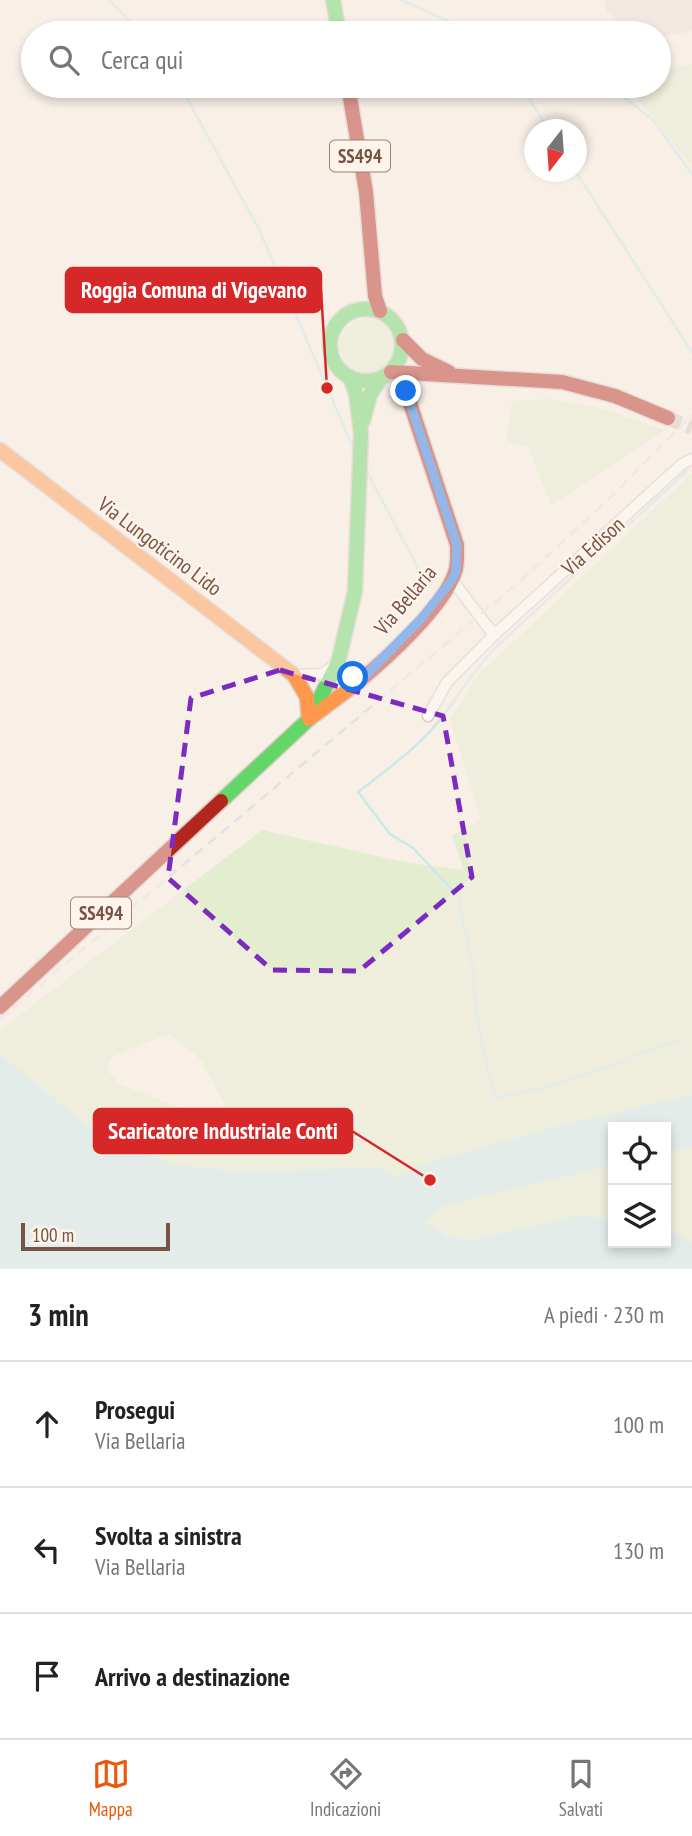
<!DOCTYPE html>
<html lang="it">
<head>
<meta charset="utf-8">
<style>
	:root { --surface:#fff; --page:#f6f6f6; --text:#222; --muted:#767676; --line:#e0e0e0; --accent:#ea580c }
	body { margin:0; font-family:"PT Sans Narrow",sans-serif; background:var(--page); color:var(--text) }
	.controls { position:absolute; right:21px; bottom:21px; display:grid; overflow:hidden; border-radius:0px; box-shadow:0 4px 10px #0003 }
	.controls button { width:63px; height:63px; display:grid; place-items:center; padding:0; border:0; border-bottom:2px solid var(--line); background:var(--surface); color:var(--text); font:35px sans-serif }
	.compass { position:absolute; left:524px; top:119px; width:63px; height:63px; border-radius:50%; background:var(--surface); box-shadow:0 4px 10px #0003; rotate:197deg }
	.scale { position:absolute; left:21px; bottom:18px; width:149px; box-sizing:border-box; padding-left:7px; border:4px solid #775246; border-top:0; font-size:19px; line-height:24px; white-space:nowrap; color:#775246; -webkit-text-stroke:5px #fff4e9; paint-order:stroke }
	.stop { position:absolute; width:21px; height:21px; margin:-16px; border:5px solid #1a73e8; border-radius:50%; background:#fff }
	.stop.end { background:#1a73e8; border-color:#fff; box-shadow:0 2px 7px #0008 }
	.list { margin:0; padding:0; list-style:none }
	h2 { display:flex; justify-content:space-between; align-items:center; height:91px; margin:0; padding:0 28px; font-size:30px }
	h2 small { font-size:23px; font-weight:400; color:var(--muted) }
	.list li { display:grid; grid-template-columns:46px 1fr auto; gap:21px; align-items:center; box-sizing:border-box; height:126px; padding:0 28px; border-top:2px solid var(--line) }
	.list b { display:block; font-size:26px; white-space:nowrap }
	.list p { margin:0; font-size:23px; white-space:nowrap; color:var(--muted) }
	.list em { font-size:23px; font-style:normal; color:var(--muted) }
	.icon { flex:none; width:38px; height:38px; fill:none; stroke:currentColor; stroke-width:2; stroke-linecap:round; stroke-linejoin:round }
	.map { position:relative; flex:none; width:692px; height:1269px; overflow:hidden }
	.search { position:absolute; background:var(--surface); box-shadow:0 4px 10px #0003; left:21px; right:21px; top:21px; height:77px; display:flex; align-items:center; gap:18px; box-sizing:border-box; padding:0 24px; border-radius:38px; color:var(--muted); font-size:26px }
	.sheet { height:469px; background:var(--surface) }
	nav { display:flex; justify-content:space-around; align-items:center; box-sizing:border-box; height:98px; border-top:2px solid var(--line); background:var(--surface); font-size:19px; color:var(--muted) }
	nav a { display:grid; justify-items:center; gap:4px }
	nav .on { color:var(--accent) }
	.map>svg:first-child { display:block }
	.industrial { fill:#eadfd9 }
	.green { fill:#e5edd1; fill-rule:evenodd }
	.water { fill:#c9e9e8 }
	.lines { fill:none; stroke-linecap:round; stroke-linejoin:round }
	.stream { stroke:#c9e9e8; stroke-width:2.5 }
	.secondary-tunnel { stroke:#d8c8bf; stroke-width:14; stroke-dasharray:14 7; stroke-linecap:butt }
	.street-casing { stroke:#d9ccc5; stroke-width:13 }
	.fast-casing { stroke:#d8cac4; stroke-width:17 }
	.slow-casing { stroke:#d8cac4; stroke-width:17 }
	.jam-casing { stroke:#d8cac4; stroke-width:17 }
	.street { stroke:#fefdfb; stroke-width:10 }
	.fast { stroke:#63d668; stroke-width:14 }
	.slow { stroke:#ff974d; stroke-width:14 }
	.jam { stroke:#b3261e; stroke-width:14 }
	.rail { stroke:#e4e1e4; stroke-width:2.5; stroke-dasharray:10 7; stroke-linecap:butt }
	.route { stroke:#1a73e8; stroke-width:9 }
	.marked { fill:none; stroke:#7b2cbf; stroke-width:5; stroke-dasharray:14 9; stroke-linejoin:round }
	.labels { text-anchor:middle; dominant-baseline:central; stroke-width:5; stroke-linejoin:round; paint-order:stroke }
	.shield { fill:#fff4e9; stroke:#a08377; stroke-width:2 }
	.shield-label { font-size:19px; font-weight:bold; fill:#775246 }
	.street-label { font-size:21px; fill:#775246; stroke:#fff4e9 }
	.leader { fill:none; stroke:#d62828; stroke-width:2.5 }
	.callout-dot { fill:#d62828; stroke:#fff4e9; stroke-width:2.5 }
	.callout { fill:#d62828; stroke:#d62828; stroke-width:2.5 }
	.callout-label { font-size:23px; text-anchor:middle; font-weight:bold; fill:#fff }
</style>
</head>
<body>
<div class="map">
<svg width="692" height="1269" viewBox="0 0 692 1269">
	<rect width="100%" height="100%" fill="#f8efe7"/>
	<polygon class="industrial" points="605,0 692,0 692,31 659,37 659,33 625,29 607,11"/>
	<g class="green">
		<polygon points="692,64 692,167 637,98 620,86 659,86 659,71"/>
		<circle cx="367" cy="346" r="27"/>
		<polygon points="550,399 600,408 666,430 551,505 528,447 506,441 512,401"/>
		<path d="M692,473V1242L666,1228V1127H613V1218L576,1216L475,1239L450,1238L424,1222L239,1171L171,1164L84,1123L0,1054V1030L262,830L409,863L464,870L452,836L481,819L450,720L477,676ZM169,1034L201,1060L225,1106L216,1115L189,1111L121,1085L106,1069L113,1056Z"/>
	</g>
	<polygon class="water" points="0,1054 84,1123 171,1164 239,1171 382,1168 398,1177 424,1164 565,1124 692,1095 692,1147 666,1153 666,1127 613,1127 613,1165 446,1205 425,1222 450,1238 475,1239 576,1216 613,1218 613,1243 666,1243 666,1228 692,1242 692,1269 0,1269"/>
	<g class="lines">
		<g class="stream">
			<polyline points="109,0 141,33"/>
			<polyline points="402,0 474,33"/>
			<polyline points="180,86 259,229 353,448"/>
			<polyline points="609,86 652,119 692,174"/>
			<polyline points="525,92 549,130"/>
			<polyline points="576,172 692,352"/>
			<polyline points="367,472 425,581"/>
			<path d="M681,1039C620,1060 562,1089 497,1097L492,1089L476,1013L473,968L461,913V899L413,848L390,834L358,792C389,768 423,744 446,712C463,689 475,669 495,648L687,471"/>
		</g>
		<polyline class="secondary-tunnel" points="668,418 692,428"/>
		<defs>
			<g id="street">
				<polyline points="452,580 494,635 682,464 692,459"/>
				<polyline points="294,675 322,674 338,663 345,676 364,677"/>
				<polyline points="332,675 334,682 353,688"/>
				<polyline points="428,716 447,682 494,635"/>
			</g>
			<g id="fast">
				<polyline points="333,0 339,33"/>
				<circle cx="366" cy="345" r="36"/>
				<polyline points="363,421 370,395 381,378"/>
				<polyline points="221,801 309,719 338,663 355,591 361,433 356,394 350,377"/>
			</g>
			<polyline id="slow" points="0,450 294,675 307,697 309,719 357,683"/>
			<g id="jam">
				<polyline points="348,86 366,192 375,296 380,311"/>
				<polyline points="403,340 422,359 449,372"/>
				<polyline points="391,372 562,382 615,396 668,418"/>
				<path d="M357,683C385,660 444,607 455,572C458,564 457,554 457,545L406,391"/>
				<polyline points="0,1007 221,801"/>
			</g>
		</defs>
		<use href="#street" class="street-casing"/>
		<use href="#fast" class="fast-casing"/>
		<use href="#slow" class="slow-casing"/>
		<use href="#jam" class="jam-casing"/>
		<use href="#street" class="street"/>
		<use href="#fast" class="fast"/>
		<use href="#slow" class="slow"/>
		<use href="#jam" class="jam"/>
		<polyline class="rail" points="0,1019 525,577 615,493 692,415"/>
	</g>
	<g class="lines">
		<polyline class="route" points="353,677 364,677 421,619 452,580 456,571 457,545 406,391"/>
	</g>
	<path d="M0 0H692V1269H0ZM280,670L443,716L472,877L359,971L272,970L168,878L191,698Z" fill="#f8efe7" fill-opacity=".55" fill-rule="evenodd"/>
	<path class="marked" d="M280,670L443,716L472,877L359,971L272,970L168,878L191,698Z"/>
	<g class="labels">
		<g class="shield">
			<rect x="330" y="140.5" width="60" height="31" rx="5"/>
			<rect x="71" y="897.5" width="60" height="31" rx="5"/>
		</g>
		<g class="shield-label">
			<text x="360" y="156">SS494</text>
			<text x="101" y="913">SS494</text>
		</g>
		<g class="street-label">
			<text transform="translate(160 546) rotate(37)">Via Lungoticino Lido</text>
			<text transform="translate(593 546) rotate(-42)">Via Edison</text>
			<text transform="translate(405 600) rotate(-50)">Via Bellaria</text>
		</g>
	</g>
	<path class="leader" d="M327 388L321 290M430 1180L352 1131"/>
	<g class="callout-dot">
		<circle cx="327" cy="388" r="7"/>
		<circle cx="430" cy="1180" r="7"/>
	</g>
	<g class="callout">
		<rect x="66" y="268" width="255" height="44" rx="7"/>
		<rect x="94" y="1109" width="258" height="44" rx="7"/>
	</g>
	<g class="callout-label">
		<text x="194" y="298">Roggia Comuna di Vigevano</text>
		<text x="223" y="1139">Scaricatore Industriale Conti</text>
	</g>
</svg>
<div class="controls">
<button><svg class="icon" aria-label="locate" viewBox="0 0 24 24"><circle cx="12" cy="12" r="6"/><path d="M12 2v4M12 18v4M2 12h4M18 12h4"/></svg></button>
<button><svg class="icon" aria-label="layers" viewBox="0 0 24 24"><path d="M12 4l9 5-9 5-9-5zM3 14l9 5 9-5"/></svg></button>
</div>
<svg class="compass" viewBox="-18 -18 36 36"><path d="M0-13l5 13h-10z" fill="#e53935"/><path d="M0 13l5-13h-10z" fill="#767676"/></svg>
<div class="scale">100 m</div>
<div class="stop" style="left:353px;top:677px"></div>
<div class="stop end" style="left:406px;top:391px"></div>
<div class="search"><svg class="icon" aria-label="search" viewBox="0 0 24 24"><circle cx="10" cy="10" r="6"/><path d="M15 15l6 6"/></svg>Cerca qui</div>
</div>
<section class="sheet">
<h2>3 min<small>A piedi · 230 m</small></h2>
<ul class="list">
<li><svg class="icon" aria-label="ahead" viewBox="0 0 24 24"><path d="M12 20V5M6 11l6-6 6 6"/></svg><div><b>Prosegui</b><p>Via Bellaria</p></div><em>100 m</em></li>
<li><svg class="icon" aria-label="left" viewBox="0 0 24 24"><path d="M17 20v-9H6M10 6l-5 5 5 5"/></svg><div><b>Svolta a sinistra</b><p>Via Bellaria</p></div><em>130 m</em></li>
<li><svg class="icon" aria-label="arrive" viewBox="0 0 24 24"><path d="M6 21V4h12l-3 4 3 4H6"/></svg><div><b>Arrivo a destinazione</b></div></li>
</ul>
</section>
<nav>
<a class="on"><svg class="icon" aria-label="map" viewBox="0 0 24 24"><path d="M3 6l6-2 6 2 6-2v14l-6 2-6-2-6 2zM9 4v14M15 6v14"/></svg>Mappa</a>
<a><svg class="icon" aria-label="directions" viewBox="0 0 24 24"><path d="M12 3l9 9-9 9-9-9zM9 14v-3h6M13 9l2 2-2 2"/></svg>Indicazioni</a>
<a><svg class="icon" aria-label="saved" viewBox="0 0 24 24"><path d="M7 4h10v16l-5-4-5 4z"/></svg>Salvati</a>
</nav>
</body>
</html>
